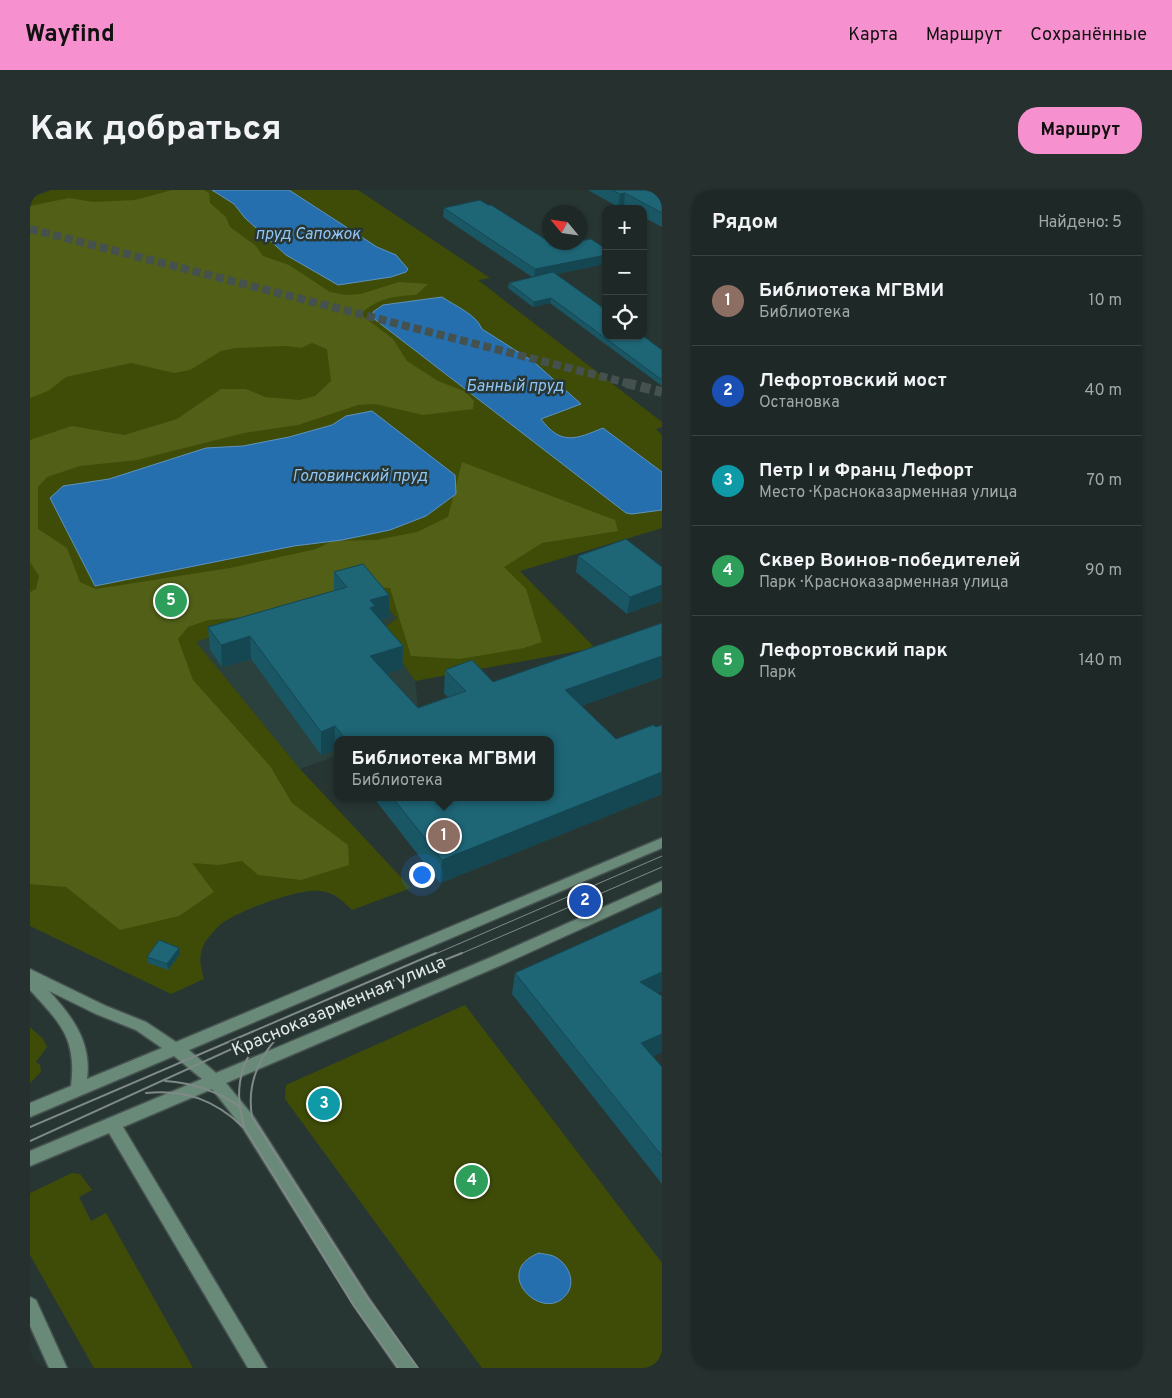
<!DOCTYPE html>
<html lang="ru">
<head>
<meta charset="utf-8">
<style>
	:root { --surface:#1e2826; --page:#26302e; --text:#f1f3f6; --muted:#a1a6a7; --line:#3c4443; --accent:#f790ce }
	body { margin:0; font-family:Overpass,sans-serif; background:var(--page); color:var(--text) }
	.controls { position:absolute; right:15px; top:15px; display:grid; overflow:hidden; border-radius:10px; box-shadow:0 1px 4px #0004 }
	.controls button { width:45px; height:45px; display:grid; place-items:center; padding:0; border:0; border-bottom:1px solid var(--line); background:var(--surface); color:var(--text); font:25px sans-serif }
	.compass { position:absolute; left:512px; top:15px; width:45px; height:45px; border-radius:50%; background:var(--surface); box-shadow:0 1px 4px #0004; rotate:299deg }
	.you { position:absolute; left:391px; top:684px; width:18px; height:18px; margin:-12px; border:4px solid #fff; border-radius:50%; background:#1a73e8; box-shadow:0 0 0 8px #1a73e833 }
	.badge { display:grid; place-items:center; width:32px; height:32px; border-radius:50%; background:var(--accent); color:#fff; font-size:16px; font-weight:700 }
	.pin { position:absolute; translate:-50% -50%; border:2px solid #fff; box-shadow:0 1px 5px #0006 }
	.popup { position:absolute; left:304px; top:546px; width:220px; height:65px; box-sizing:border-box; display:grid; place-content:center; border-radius:10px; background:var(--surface); filter:drop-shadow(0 1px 4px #0005); font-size:16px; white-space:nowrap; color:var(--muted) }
	.popup b { font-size:19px; color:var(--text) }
	.popup::after { content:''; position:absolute; left:50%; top:100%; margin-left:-10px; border:10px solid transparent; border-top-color:var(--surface) }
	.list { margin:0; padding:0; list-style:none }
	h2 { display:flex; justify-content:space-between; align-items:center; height:65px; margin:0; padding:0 20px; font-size:21px }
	h2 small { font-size:16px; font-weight:400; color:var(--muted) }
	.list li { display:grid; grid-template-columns:32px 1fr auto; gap:15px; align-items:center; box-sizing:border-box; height:90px; padding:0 20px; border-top:1px solid var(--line) }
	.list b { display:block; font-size:19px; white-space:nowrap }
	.list p { margin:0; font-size:16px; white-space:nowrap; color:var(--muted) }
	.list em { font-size:16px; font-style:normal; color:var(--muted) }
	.icon { flex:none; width:28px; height:28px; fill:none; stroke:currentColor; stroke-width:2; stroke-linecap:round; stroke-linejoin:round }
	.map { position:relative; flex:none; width:632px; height:1178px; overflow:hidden; border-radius:20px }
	header { display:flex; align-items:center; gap:30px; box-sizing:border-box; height:70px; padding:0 25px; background:var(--accent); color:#111 }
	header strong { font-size:24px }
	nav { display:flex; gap:28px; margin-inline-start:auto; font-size:18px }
	.intro { display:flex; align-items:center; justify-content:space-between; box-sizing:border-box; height:120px; padding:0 30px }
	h1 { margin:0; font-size:35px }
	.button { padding:12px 22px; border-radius:20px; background:var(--accent); color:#111; font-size:18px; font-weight:700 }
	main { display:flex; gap:30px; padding:0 30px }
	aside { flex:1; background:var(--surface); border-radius:20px; box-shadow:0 1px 4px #0004 }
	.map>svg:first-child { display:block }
	.built { fill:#2b413d }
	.green { fill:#3f4c08 }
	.forest { fill:#515f17 }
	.water { fill:#266fae; stroke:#5e93bf }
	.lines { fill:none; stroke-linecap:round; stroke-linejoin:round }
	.primary-tunnel-far1 { stroke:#44514e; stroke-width:8; stroke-dasharray:8 4; stroke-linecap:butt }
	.primary-tunnel { stroke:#44514e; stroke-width:10; stroke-dasharray:10 5; stroke-linecap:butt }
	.secondary-casing { stroke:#465250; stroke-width:3 }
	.secondary { fill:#6a8a79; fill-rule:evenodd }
	.tram-far1 { stroke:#7f8a88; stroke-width:1 }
	.tram { stroke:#7f8a88; stroke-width:2 }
	.wall { fill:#1a5765 }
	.shaded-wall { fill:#154753 }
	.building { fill:#1e6576; stroke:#154753 }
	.labels { text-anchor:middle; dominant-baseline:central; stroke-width:5; stroke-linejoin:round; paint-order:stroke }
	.far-water-label { font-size:16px; font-style:italic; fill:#91c5f7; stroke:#283633 }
	.street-label { font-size:18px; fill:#e0e8e7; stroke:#283633 }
</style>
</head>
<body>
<header>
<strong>Wayfind</strong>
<nav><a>Карта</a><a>Маршрут</a><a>Сохранённые</a></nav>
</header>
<div class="intro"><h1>Как добраться</h1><a class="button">Маршрут</a></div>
<main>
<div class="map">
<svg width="632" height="1178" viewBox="0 0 632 1178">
	<rect width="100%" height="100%" fill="#283633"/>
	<polygon class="built" points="333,393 367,428 351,440 385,491 390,534 308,550 308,565 270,579 165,452"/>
	<g class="green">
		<path d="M21,0H328L460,88L448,90L632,232V237L626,239L632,245V338L490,381L565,458L385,491L351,440L367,428L333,393L166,452L270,579L381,698L322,720C313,711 304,702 290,701C269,698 207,721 190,735C185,739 179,747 175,752C168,765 170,776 174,789L141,804L0,736V8Z"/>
		<polygon points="435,815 632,1073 632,1178 452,1178 255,909 256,895"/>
		<polygon points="0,837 13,849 17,857 6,872 10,875 11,882 0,893"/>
		<polygon points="42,983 50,984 62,1000 49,1007 61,1031 76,1023 163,1178 64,1178 0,1065 0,1003"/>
	</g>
	<path class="forest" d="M142,0H174L179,3L180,13L196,27L200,37L226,56L233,66L259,75L300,102L315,105L331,104L369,92L398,94L386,105C362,106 349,108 330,124L363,149L377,171L408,191L436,202L444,211L443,219L393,225L345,214L328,215L268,235L214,243L107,270L50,276L17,287L8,297V339L37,358L50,392L66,399L200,378L286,359L302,351L346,350L387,342L418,327L432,272L585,330L588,341L512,353L474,377L496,399L512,452L494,458L430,469L381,466L360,398L338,396L243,425L178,430L158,437L148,449L163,490L240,576L262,613L318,655L319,675L271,690L228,685L212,671L189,675L162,673L184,702L149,726L90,740L36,697L0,694V402L6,399L9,386L0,372V250L42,236L94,245L147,229L191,199H216L235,207L269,210L285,206L301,191L297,159L282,153L271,158L256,156L206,158L191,161L160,180L144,183L101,173L36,187L18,201L0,208V16L39,8L63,12L105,10Z"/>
	<g class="water">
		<polygon points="182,0 259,0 347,57 366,65 378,79 376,82 361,87 308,95 256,65 215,28 204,14"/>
		<path d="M412,107C425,116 446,124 452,139L504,172L551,214L511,229C531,256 546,249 573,238L632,282V320L602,324L596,323L343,128V122L353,115Z"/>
		<polygon points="342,221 425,285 426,304 396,326 360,340 312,350 264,356 65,396 20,308 33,296 79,289 176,258 213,256 259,247 302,235 316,226"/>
		<path d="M509,1063C512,1064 517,1064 520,1065C536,1069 548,1091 536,1105C513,1134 460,1082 509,1063Z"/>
	</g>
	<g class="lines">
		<polyline class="primary-tunnel-far1" points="0,39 601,194"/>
		<polyline class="primary-tunnel" points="596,193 632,202"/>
		<defs>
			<g id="secondary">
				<path d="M632,648V658L159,860L186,883L464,766L632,691V702L474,774L196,893L224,927L337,1105L387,1178H367L325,1117L212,937L182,899L93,937L237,1178H218L79,943L0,976V961L172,889L144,866L0,927V913L41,896C47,848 30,833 0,800V779L76,816L116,832L146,852ZM19,801L66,824L106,840L132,858L57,889C62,852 42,826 19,801Z"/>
				<polygon points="0,1107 6,1110 37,1178 19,1178 0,1136"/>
			</g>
		</defs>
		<use href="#secondary" class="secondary-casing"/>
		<use href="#secondary" class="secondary"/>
		<g class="tram-far1">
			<polyline points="403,765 632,666"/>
			<polyline points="428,765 632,677"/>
		</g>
		<g class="tram">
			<path d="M256,838C231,863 216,891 222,927L338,1108L388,1178"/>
			<path d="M230,848C208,876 204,905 215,939L324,1116L368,1178"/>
			<path d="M135,891C164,893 188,901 212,918"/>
			<path d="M116,903C155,899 185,910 213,937"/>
			<polyline points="0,937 406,763"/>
			<polyline points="0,951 265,830 432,763"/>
		</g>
	</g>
	<g class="wall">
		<polygon points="558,0 632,0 632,37 613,27 613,19 598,19 594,16 588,17"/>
		<polygon points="414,18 526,84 632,160 632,196 520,113 503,117 478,98 479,93 502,87 413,27"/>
		<polygon points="548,366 632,377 597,424 546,382"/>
		<polygon points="333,374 359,405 359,427 350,430 373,456 372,479 356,484 388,518 418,507 414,503 415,480 442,470 463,492 632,433 632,487 551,516 586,549 623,535 626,537 632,535 632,604 410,693 343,607 520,607 520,550 308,550 308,563 305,560 291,565 221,469 192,477 180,460 178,437 304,401 304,382"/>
		<polygon points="632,717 632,801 627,803 632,806 632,862 623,866 632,877 632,994 482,804 485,783"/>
		<polygon points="150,764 138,780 118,773 117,767"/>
	</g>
	<g class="shaded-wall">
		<polygon points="595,3 594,16 588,17 590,4"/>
		<polygon points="576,65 576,74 504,89 505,79"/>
		<polygon points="521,108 520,113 503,117 504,112"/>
		<polygon points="632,395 632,411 597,424 600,407"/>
		<polygon points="359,405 359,427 345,431 339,441 340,410"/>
		<polygon points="220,446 221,469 192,477 191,455"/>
		<polygon points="373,456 372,479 340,489 340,466"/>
		<polygon points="632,466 632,487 532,523 535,500"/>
		<polygon points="305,536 305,560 291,565 291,542"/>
		<polygon points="632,582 632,604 410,693 412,670"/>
		<polygon points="149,758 150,764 138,780 137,774"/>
		<polygon points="632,782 632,801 605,813 610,792"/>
		<polygon points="632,844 632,862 606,873 611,853"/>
	</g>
	<g class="building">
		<polygon points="582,0 632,0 632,23 595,3 590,4"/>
		<polygon points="450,10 458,15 461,15 526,56 542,52 550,52 550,51 561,49 576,59 576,65 505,79 414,18"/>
		<polygon points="523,82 576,120 576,146 613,146 632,160 632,190 521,108 504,112 479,93"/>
		<polygon points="596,349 632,377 632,395 600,407 548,366"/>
		<polygon points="333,374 359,405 340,410 345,416 340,418 373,456 340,466 388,518 436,501 415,480 442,470 463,492 632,433 632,466 535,500 586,549 623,535 626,537 632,535 632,582 412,670 362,607 520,607 520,550 316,550 305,536 291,542 220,446 191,455 178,437 317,397 304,382"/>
		<polygon points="632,717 632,782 610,792 632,806 632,844 611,853 632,877 632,966 485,783"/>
		<polygon points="129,750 149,758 137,774 117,767"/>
	</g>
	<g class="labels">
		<g class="far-water-label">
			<text x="278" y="45">пруд Сапожок</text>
			<text x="485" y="197">Банный пруд</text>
			<text x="330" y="287">Головинский пруд</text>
		</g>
		<g class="street-label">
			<text transform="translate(309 817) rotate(-23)">Красноказарменная улица</text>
		</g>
	</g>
</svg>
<div class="controls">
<button>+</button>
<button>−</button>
<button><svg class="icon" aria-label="locate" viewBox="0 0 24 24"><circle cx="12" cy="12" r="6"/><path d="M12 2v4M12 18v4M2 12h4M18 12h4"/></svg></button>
</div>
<svg class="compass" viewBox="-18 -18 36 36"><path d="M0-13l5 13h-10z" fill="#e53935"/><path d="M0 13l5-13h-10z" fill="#a1a6a7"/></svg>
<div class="you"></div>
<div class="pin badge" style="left:414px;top:646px;background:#8d6e63">1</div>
<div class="popup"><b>Библиотека МГВМИ</b>Библиотека</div>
<div class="pin badge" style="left:555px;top:711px;background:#1a4fb4">2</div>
<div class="pin badge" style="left:294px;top:914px;background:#0f9aa8">3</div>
<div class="pin badge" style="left:442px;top:991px;background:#2e9e5b">4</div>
<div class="pin badge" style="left:141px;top:411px;background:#2e9e5b">5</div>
</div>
<aside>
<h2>Рядом<small>Найдено: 5</small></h2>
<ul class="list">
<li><span class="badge" style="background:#8d6e63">1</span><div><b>Библиотека МГВМИ</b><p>Библиотека</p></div><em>10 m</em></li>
<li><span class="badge" style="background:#1a4fb4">2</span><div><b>Лефортовский мост</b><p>Остановка</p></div><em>40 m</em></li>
<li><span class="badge" style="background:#0f9aa8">3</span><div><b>Петр I и Франц Лефорт</b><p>Место · Красноказарменная улица</p></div><em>70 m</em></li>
<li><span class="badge" style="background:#2e9e5b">4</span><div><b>Сквер Воинов-победителей</b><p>Парк · Красноказарменная улица</p></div><em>90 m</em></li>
<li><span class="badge" style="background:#2e9e5b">5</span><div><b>Лефортовский парк</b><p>Парк</p></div><em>140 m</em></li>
</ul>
</aside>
</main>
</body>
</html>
